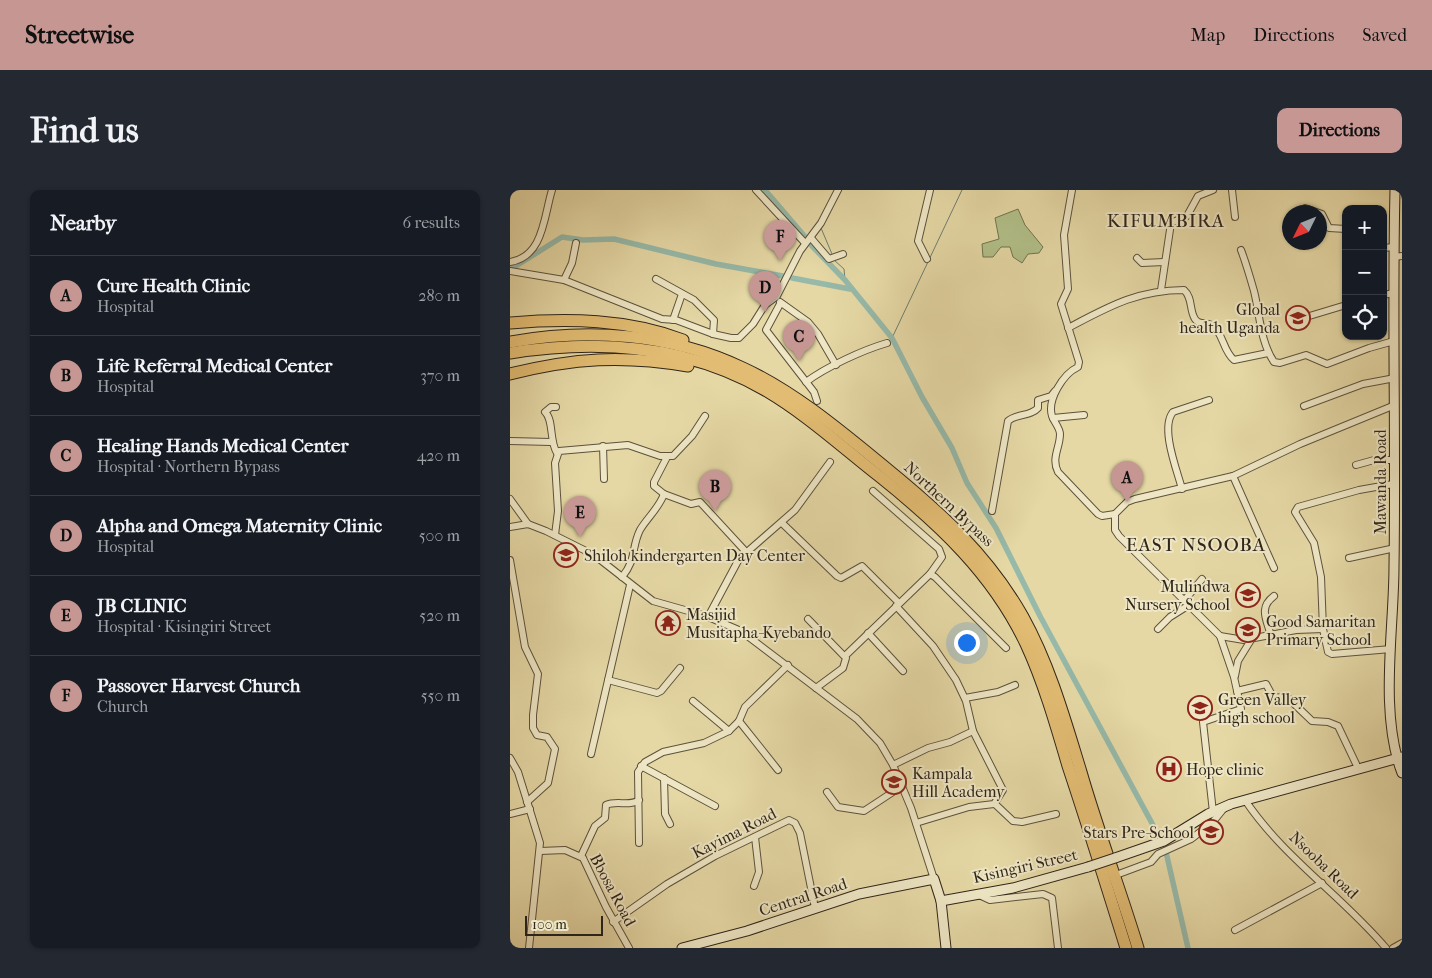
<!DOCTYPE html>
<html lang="en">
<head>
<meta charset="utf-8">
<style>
	:root { --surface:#171b24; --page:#242831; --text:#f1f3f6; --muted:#9ea1a6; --line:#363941; --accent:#c59692 }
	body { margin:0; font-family:"IM FELL French Canon",serif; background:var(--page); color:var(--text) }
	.controls { position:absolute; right:15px; top:15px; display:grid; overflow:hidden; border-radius:10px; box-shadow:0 1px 4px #0004 }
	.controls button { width:45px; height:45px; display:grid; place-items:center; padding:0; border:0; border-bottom:1px solid var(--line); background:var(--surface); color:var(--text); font:25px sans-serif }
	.compass { position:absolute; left:772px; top:15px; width:45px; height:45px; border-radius:50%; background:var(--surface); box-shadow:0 1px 4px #0004; rotate:227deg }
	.scale { position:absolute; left:15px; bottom:12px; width:78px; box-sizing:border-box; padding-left:5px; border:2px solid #2f251a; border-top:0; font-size:14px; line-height:18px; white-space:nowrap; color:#2f251a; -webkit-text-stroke:4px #eee6c4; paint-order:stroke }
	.you { position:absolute; left:456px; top:452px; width:18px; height:18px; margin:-12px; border:4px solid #fff; border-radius:50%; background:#1a73e8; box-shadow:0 0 0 8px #1a73e833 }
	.badge { display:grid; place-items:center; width:32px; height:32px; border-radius:50%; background:var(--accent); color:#111; font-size:16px; font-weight:700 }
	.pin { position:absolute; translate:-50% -41px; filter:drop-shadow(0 1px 2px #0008) }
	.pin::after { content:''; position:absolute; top:26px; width:18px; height:15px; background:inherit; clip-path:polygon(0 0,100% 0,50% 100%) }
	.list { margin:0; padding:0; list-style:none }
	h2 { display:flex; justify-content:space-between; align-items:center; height:65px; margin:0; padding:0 20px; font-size:21px }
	h2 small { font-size:16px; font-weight:400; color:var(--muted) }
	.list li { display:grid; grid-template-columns:32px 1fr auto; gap:15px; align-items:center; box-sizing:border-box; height:80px; padding:0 20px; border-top:1px solid var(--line) }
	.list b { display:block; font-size:19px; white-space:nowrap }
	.list p { margin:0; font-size:16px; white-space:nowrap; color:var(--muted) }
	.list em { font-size:16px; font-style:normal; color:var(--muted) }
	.icon { flex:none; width:28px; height:28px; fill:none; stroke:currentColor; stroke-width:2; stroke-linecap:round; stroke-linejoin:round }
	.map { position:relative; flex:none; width:892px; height:758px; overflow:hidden; border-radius:10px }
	header { display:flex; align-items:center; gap:30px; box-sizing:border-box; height:70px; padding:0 25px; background:var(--accent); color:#111 }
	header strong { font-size:24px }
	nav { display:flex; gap:28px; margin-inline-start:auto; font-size:18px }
	.intro { display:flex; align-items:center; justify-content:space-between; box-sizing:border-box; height:120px; padding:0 30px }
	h1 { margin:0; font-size:35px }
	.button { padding:12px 22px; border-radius:10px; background:var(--accent); color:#111; font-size:18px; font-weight:700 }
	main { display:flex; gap:30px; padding:0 30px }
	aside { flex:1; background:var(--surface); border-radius:10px; box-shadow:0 1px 4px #0004 }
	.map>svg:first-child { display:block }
	.green { fill:#b2bf88; stroke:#707251 }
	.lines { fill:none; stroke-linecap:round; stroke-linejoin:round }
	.stream { stroke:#6d7e70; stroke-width:1 }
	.canal { stroke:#96b9a9; stroke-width:5.5 }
	.street-casing { stroke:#5c523d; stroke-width:8 }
	.secondary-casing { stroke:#2f251a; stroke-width:11 }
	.highway-casing { stroke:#2f251a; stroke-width:13 }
	.street { stroke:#eee6c4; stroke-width:6 }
	.secondary { stroke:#eee6c4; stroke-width:9 }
	.highway { stroke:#e2bc72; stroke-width:11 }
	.secondary-bridge-casing { stroke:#2f251a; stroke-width:11; stroke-linecap:butt }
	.secondary-bridge { stroke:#eee6c4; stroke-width:9 }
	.labels { text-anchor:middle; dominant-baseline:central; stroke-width:4; stroke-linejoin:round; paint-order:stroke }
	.poi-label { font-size:16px; fill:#2f251a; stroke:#eee6c4; text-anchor:start }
	.street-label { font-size:16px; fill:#2f251a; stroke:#eee6c4 }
	.quarter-label { font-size:19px; letter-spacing:1px; fill:#2f251a; stroke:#eee6c4 }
</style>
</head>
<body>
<header>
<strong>Streetwise</strong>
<nav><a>Map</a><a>Directions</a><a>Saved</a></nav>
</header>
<div class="intro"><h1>Find us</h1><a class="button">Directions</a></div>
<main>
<aside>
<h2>Nearby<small>6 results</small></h2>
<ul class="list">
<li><span class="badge">A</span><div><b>Cure Health Clinic</b><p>Hospital</p></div><em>280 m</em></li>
<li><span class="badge">B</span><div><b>Life Referral Medical Center</b><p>Hospital</p></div><em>370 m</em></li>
<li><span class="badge">C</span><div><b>Healing Hands Medical Center</b><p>Hospital · Northern Bypass</p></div><em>420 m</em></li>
<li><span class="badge">D</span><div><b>Alpha and Omega Maternity Clinic</b><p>Hospital</p></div><em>500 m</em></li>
<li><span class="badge">E</span><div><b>JB CLINIC</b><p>Hospital · Kisingiri Street</p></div><em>520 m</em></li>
<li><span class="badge">F</span><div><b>Passover Harvest Church</b><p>Church</p></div><em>550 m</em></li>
</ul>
</aside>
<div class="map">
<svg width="892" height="758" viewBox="0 0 892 758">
	<rect width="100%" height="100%" fill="#e5d8a5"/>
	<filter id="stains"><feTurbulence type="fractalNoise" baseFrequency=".004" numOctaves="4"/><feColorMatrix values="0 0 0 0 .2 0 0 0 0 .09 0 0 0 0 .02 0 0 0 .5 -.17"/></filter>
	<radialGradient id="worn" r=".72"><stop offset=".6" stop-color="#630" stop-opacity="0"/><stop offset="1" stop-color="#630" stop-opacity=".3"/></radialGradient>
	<polygon class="green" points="508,19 515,35 533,57 529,63 518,64 512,73 503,67 500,57 491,57 483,67 473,67 472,54 489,49 485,28"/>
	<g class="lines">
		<g class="stream">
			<polyline points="311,38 322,64"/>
			<polyline points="324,70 334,79 335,90"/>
			<polyline points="382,148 452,0"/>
		</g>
		<g class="canal">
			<polyline points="255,0 297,49"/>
			<polyline points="302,56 335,90 382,148 412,207 442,258 457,293 486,338 530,426 644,637"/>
			<polyline points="1,79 52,47 73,50 104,49 206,74 273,86"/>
			<polyline points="282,88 340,99"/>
			<polyline points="656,662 678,758"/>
		</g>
		<defs>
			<g id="street">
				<polyline points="246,0 295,53"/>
				<path d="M562,0L554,45L558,99L551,114L569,172L568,177C553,184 537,210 542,226C544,232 550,238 550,244C550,258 541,268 548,282L588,324L592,326L605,324"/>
				<polyline points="722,0 725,27"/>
				<polyline points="795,18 812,24 819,38 836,39"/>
				<polyline points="301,48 319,69 333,64"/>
				<polyline points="873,58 884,57"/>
				<path d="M731,60C736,73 740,87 744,101C750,125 750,151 764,172L770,173L796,165L817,174L859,158L884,151"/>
				<polyline points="884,67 892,66"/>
				<polyline points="627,68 632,73 654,72"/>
				<polyline points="417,69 408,51 420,0"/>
				<path d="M0,72C34,67 34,25 42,0"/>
				<polyline points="0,81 54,90 152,129 166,130 203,144 221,148 229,148 243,134 255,115 267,106 290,61 311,33 328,0"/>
				<polyline points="146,89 184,110 204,130 203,144"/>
				<polyline points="54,90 62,73 66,53"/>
				<polyline points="651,100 661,33 677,26 688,6 703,0"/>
				<polyline points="873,105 884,103"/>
				<polyline points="270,112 298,132 308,144 326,175"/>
				<polyline points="270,114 256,140 304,202 307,211"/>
				<polyline points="163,130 172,104"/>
				<polyline points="786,130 836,115"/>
				<path d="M558,138C598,117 627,100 674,100C683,108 679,120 685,129C689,136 697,131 703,136C713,143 713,161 724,170L758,163"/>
				<path d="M296,192C316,177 353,160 377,153"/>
				<polyline points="794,216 853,194 885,188"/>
				<path d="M46,217H41L35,222C44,230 39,251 47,263"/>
				<polyline points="543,228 574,225"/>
				<polyline points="0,251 41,252"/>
				<polyline points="93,256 94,289"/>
				<polyline points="157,267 144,292 144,296 154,304 181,314 190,312 237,363"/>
				<polyline points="846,275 864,270 884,270"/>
				<polyline points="723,286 764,378"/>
				<path d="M672,299C667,280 650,238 663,222L699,210"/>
				<polyline points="363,301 429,359 432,367 420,384"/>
				<polyline points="0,309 18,334"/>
				<path d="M482,321L498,231C507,223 520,227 528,218V210L541,206L545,201"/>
				<polyline points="272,333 327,386 331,388 352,376 389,413"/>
				<polyline points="0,337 18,334 36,341 84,365 143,411 196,426 231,441 347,529 370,553 383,575 401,618 424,689"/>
				<polyline points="45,345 48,321 45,273 49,261 118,255 150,266 163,266 182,246 195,226"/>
				<polyline points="839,368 885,358"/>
				<polyline points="0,370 15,457 28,484 23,525 23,538 27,545 37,547 45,559 38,593 17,612"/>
				<path d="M112,387C127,369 121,358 130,340C137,328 149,318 154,304"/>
				<polyline points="674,411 692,389"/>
				<polyline points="386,416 423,456 446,490 456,511 463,541 493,600 484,614 459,617 406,633"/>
				<polyline points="198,427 229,369 285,320 320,272"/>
				<polyline points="298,429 336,468 333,478 306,498"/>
				<polyline points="648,439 660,427 679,415"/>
				<polyline points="813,439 786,440 734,450 710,446 609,346 605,340 605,324 617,312 625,309 723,286 790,254 885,215"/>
				<polyline points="358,443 393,481"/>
				<path d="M761,446C757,430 748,418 764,406"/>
				<polyline points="881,459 822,464 818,462 813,439 811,387 804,353 785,322 788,317 849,300 883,294"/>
				<polyline points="335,466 420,384 425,387 496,458"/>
				<polyline points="725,486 728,471 741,450"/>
				<polyline points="98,490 147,503 151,501 170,478"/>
				<polyline points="727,501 756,494 763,507 778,508 802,531 818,532 828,536 848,578"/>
				<polyline points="455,508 488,502 505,495"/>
				<polyline points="183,511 219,541"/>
				<polyline points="229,531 268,580"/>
				<polyline points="81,564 120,395"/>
				<polyline points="0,568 8,582 30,653 19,758"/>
				<polyline points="383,575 418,558 440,552 463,541"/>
				<polyline points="131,576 205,616"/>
				<polyline points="154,588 155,624 160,634"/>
				<polyline points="317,602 328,617 354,621 392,596"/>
				<path d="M735,610C773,667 832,706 876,758"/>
				<polyline points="485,614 503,631 512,632 546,624"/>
				<polyline points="703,622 693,532 731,519 724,487 710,446"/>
				<polyline points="0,624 20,619"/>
				<polyline points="129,653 128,582 135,572 153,562 194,553 219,541 229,531 235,517 278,475"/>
				<polyline points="30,661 55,660 73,668 96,717 119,758"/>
				<path d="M71,666L85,636L95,628L96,615C107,610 120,617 129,610"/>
				<polyline points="606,685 641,672 648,664 681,649 702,633 715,617"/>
				<polyline points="244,696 249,682 245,647"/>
				<polyline points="467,704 480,710 533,704 542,708 548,758"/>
				<polyline points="103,732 157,694 205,666 279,630 285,633 290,643 305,718"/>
				<polyline points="725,740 812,693"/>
				<polyline points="883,758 892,753"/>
			</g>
			<g id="secondary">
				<path d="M885,0C882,125 886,251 884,376C884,440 869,523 892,583"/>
				<polyline points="605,668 654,651 698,624 721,614 892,567"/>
				<polyline points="431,711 503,698 578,677"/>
				<polyline points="172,758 237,741 349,704 424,689 431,711 436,758"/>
			</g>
			<g id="highway">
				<path d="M0,133C58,128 118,129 173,150"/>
				<path d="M0,152C78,138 160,143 233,178C285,202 332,242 376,278C431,323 478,365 513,427C540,476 555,530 571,582C588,641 610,699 628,758"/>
				<path d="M0,163C87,149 177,155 255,200C296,224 332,257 369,286C429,334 483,384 516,454C534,493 546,535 558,576C578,636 597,697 616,758"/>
				<path d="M0,184C64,168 112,165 178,176"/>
			</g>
		</defs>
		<use href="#street" class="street-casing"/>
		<use href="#secondary" class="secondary-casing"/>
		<use href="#highway" class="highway-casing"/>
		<use href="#street" class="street"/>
		<use href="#secondary" class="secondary"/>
		<use href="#highway" class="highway"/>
		<defs>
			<polyline id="secondary-bridge" points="578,677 605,668"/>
		</defs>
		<use href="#secondary-bridge" class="secondary-bridge-casing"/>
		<use href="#secondary-bridge" class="secondary-bridge"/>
	</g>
	<defs>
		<symbol id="school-ring" viewBox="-11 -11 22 22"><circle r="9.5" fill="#eee6c4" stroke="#8f2418" stroke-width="1.5"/><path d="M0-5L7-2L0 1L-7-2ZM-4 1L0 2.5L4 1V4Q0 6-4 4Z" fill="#8f2418"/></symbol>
		<symbol id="temple-ring" viewBox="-11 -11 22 22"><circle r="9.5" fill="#eee6c4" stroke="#8f2418" stroke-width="1.5"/><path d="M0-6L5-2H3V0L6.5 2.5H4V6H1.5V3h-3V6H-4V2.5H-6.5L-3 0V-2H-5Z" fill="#8f2418"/></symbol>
		<symbol id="hospital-ring" viewBox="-11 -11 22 22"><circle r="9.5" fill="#eee6c4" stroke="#8f2418" stroke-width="1.5"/><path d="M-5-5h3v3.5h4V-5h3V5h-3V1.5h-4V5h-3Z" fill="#8f2418"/></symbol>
	</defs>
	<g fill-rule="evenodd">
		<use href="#school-ring" x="774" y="114" width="28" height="28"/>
		<use href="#school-ring" x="42" y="351" width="28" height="28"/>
		<use href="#school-ring" x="724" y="391" width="28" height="28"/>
		<use href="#temple-ring" x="144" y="419" width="28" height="28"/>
		<use href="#school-ring" x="724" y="426" width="28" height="28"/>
		<use href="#school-ring" x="676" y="504" width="28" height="28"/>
		<use href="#hospital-ring" x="645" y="565" width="28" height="28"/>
		<use href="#school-ring" x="370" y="578" width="28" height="28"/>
		<use href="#school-ring" x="687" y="628" width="28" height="28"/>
	</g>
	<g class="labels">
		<g class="poi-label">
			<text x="770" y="119" text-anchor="end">Global<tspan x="770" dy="18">health Uganda</tspan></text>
			<text x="74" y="365">Shiloh kindergarten Day Center</text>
			<text x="720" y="396" text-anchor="end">Mulindwa<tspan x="720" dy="18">Nursery School</tspan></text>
			<text x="176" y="424">Masijid<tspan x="176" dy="18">Musitapha-Kyebando</tspan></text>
			<text x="756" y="431">Good Samaritan<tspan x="756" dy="18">Primary School</tspan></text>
			<text x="708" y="509">Green Valley<tspan x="708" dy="18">high school</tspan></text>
			<text x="676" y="579">Hope clinic</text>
			<text x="402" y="583">Kampala<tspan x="402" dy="18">Hill Academy</tspan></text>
			<text x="684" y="642" text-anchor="end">Stars Pre-School</text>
		</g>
		<g class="street-label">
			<text transform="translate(870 292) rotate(-90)">Mawanda Road</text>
			<text transform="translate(439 314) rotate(43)">Northern Bypass</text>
			<text transform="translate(224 643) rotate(-27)">Kayima Road</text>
			<text transform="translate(814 675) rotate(44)">Nsooba Road</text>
			<text transform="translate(515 676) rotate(-13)">Kisingiri Street</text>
			<text transform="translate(103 700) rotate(62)">Bbosa Road</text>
			<text transform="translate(293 707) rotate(-18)">Central Road</text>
		</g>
		<g class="quarter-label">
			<text x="656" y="31">KIFUMBIRA</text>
			<text x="686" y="355">EAST NSOOBA</text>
		</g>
	</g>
	<rect width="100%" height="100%" filter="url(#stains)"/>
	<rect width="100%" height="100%" fill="url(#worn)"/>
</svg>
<div class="controls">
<button>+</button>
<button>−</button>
<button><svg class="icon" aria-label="locate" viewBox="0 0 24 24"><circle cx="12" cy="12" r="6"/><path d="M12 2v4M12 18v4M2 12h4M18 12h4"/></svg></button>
</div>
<svg class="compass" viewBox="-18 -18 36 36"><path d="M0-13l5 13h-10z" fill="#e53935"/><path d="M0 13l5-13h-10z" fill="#9ea1a6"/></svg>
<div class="scale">100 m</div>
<div class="you"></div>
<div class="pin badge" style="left:617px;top:312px">A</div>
<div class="pin badge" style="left:205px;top:321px">B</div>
<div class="pin badge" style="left:289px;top:171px">C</div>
<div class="pin badge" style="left:255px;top:122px">D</div>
<div class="pin badge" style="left:70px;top:347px">E</div>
<div class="pin badge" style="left:270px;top:71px">F</div>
</div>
</main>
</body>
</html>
